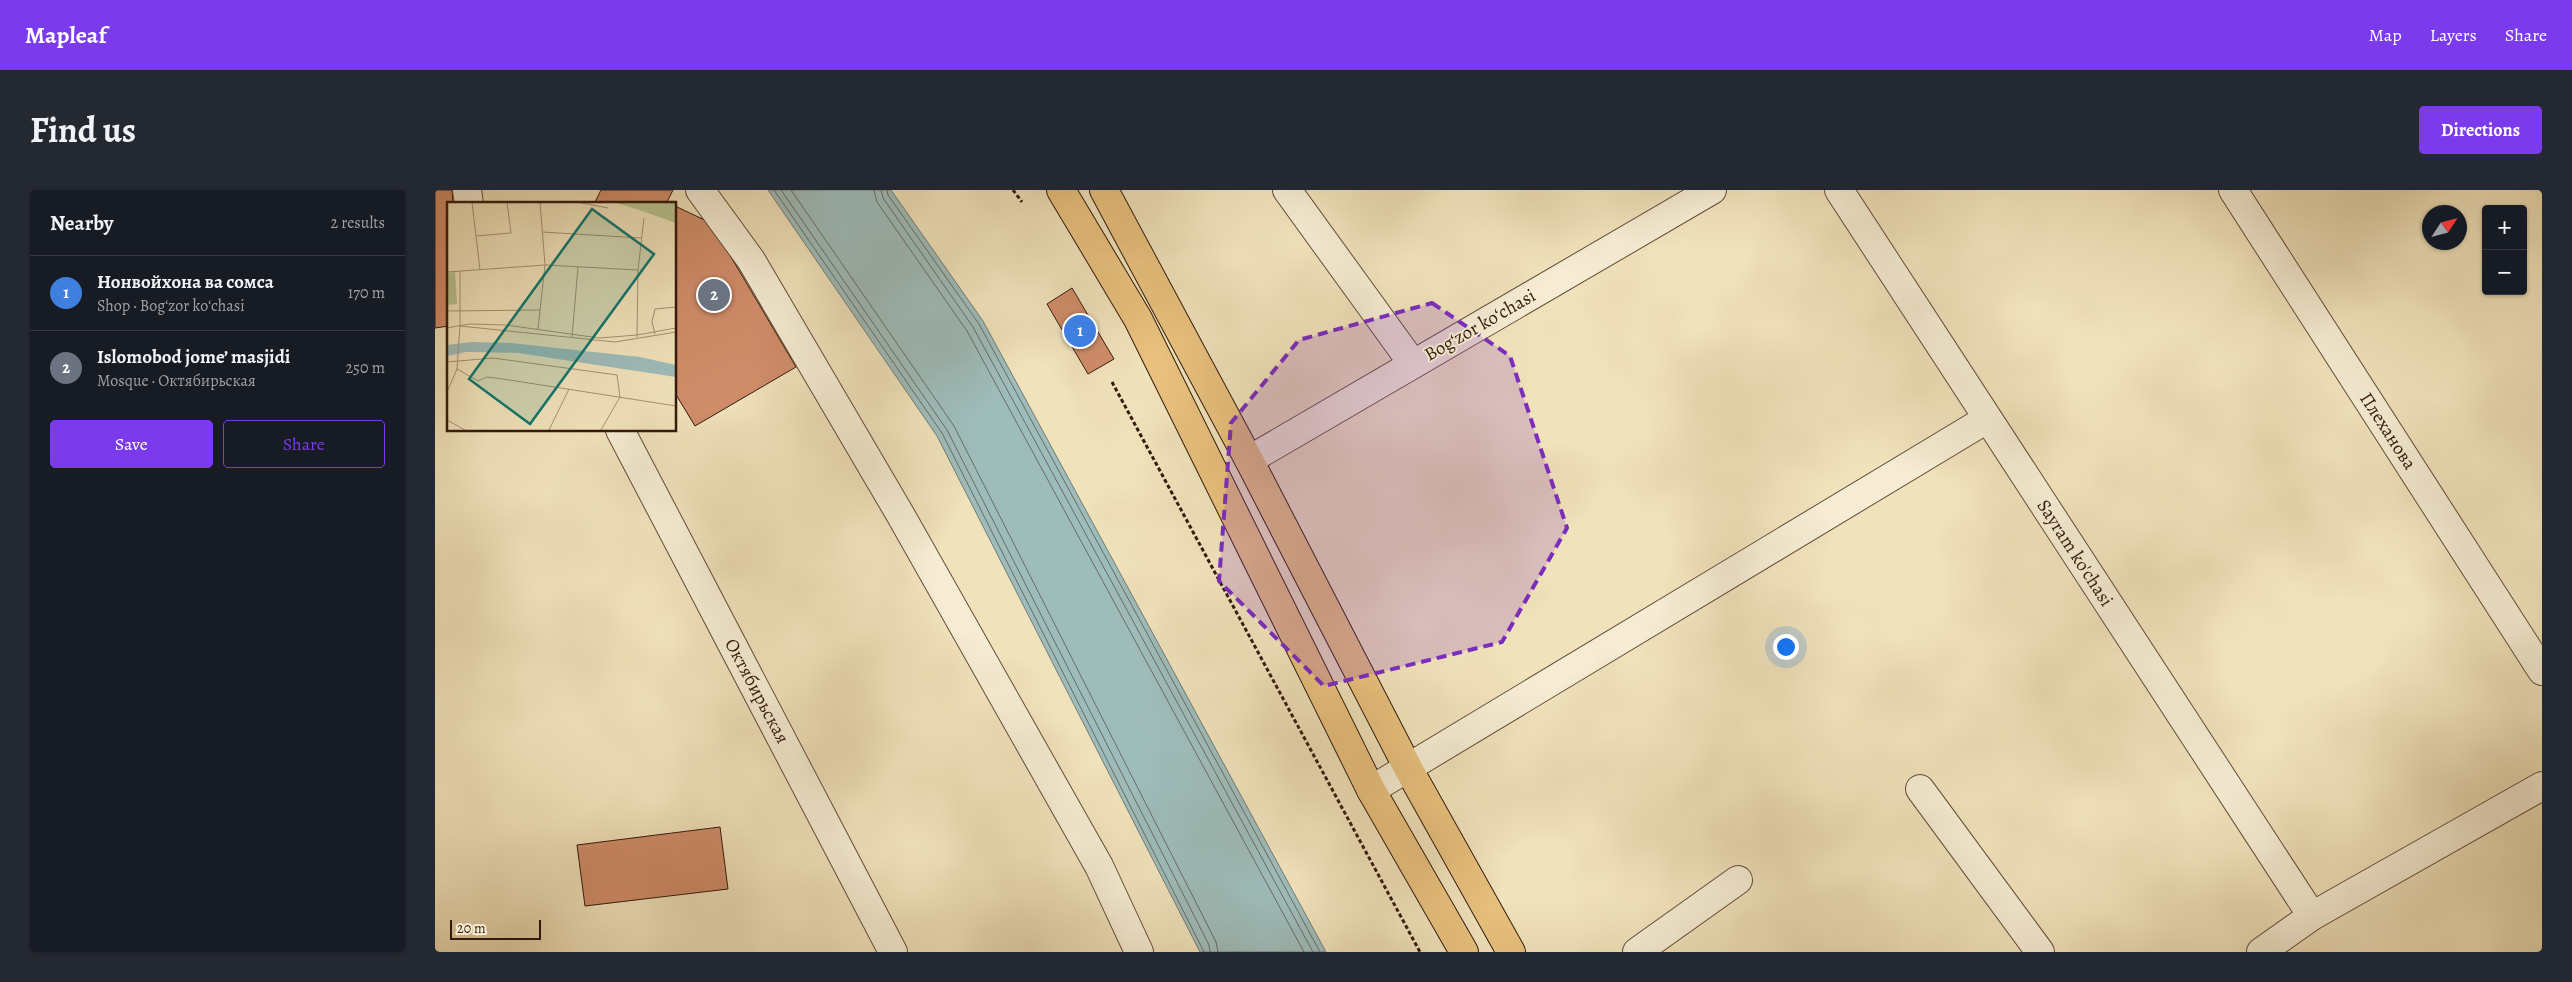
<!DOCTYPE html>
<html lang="en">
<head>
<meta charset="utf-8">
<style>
	:root { --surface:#171b24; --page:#242831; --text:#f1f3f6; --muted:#9ea1a6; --line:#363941; --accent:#7c3aed }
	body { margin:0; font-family:Alegreya,serif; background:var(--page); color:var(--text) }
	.controls { position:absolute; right:15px; top:15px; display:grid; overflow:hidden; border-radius:5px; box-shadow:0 1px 4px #0004 }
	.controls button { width:45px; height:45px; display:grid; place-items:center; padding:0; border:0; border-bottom:1px solid var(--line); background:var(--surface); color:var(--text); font:25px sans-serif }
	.compass { position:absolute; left:1987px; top:15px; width:45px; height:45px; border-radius:50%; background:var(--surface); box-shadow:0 1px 4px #0004; rotate:54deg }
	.scale { position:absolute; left:15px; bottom:12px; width:91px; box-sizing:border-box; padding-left:5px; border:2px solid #331a0d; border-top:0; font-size:14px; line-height:18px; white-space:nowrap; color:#331a0d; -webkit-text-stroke:4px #f5ecd3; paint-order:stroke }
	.you { position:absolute; left:1350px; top:456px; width:18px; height:18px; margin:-12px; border:4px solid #fff; border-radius:50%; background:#1a73e8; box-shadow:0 0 0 8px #1a73e833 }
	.badge { display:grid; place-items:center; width:32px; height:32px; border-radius:50%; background:var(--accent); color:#fff; font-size:16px; font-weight:700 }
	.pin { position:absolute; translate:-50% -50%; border:2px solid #fff; box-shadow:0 1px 5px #0006 }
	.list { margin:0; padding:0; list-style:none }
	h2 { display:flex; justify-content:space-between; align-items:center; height:65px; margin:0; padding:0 20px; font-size:21px }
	h2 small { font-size:16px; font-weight:400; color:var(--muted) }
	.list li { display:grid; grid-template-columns:32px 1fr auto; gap:15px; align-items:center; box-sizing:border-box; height:75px; padding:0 20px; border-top:1px solid var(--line) }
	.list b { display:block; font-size:19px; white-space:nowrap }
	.list p { margin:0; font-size:16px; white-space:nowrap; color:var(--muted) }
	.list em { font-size:16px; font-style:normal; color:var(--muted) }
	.actions { display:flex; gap:10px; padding:15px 20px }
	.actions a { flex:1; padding:11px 0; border:1px solid var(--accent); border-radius:5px; text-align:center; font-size:18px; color:var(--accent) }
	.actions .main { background:var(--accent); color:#fff }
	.map { position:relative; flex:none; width:2107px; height:762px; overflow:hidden; border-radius:5px }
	header { display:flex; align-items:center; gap:30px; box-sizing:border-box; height:70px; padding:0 25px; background:var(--accent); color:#fff }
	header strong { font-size:24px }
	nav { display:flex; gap:28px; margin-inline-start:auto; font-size:18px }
	.intro { display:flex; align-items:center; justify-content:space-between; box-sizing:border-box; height:120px; padding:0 30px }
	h1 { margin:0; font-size:35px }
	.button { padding:12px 22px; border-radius:5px; background:var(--accent); color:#fff; font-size:18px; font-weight:700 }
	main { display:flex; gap:30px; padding:0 30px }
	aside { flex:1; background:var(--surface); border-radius:5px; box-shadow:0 1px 4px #0004 }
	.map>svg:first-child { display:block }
	.water { fill:#9ebcba; stroke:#737b75 }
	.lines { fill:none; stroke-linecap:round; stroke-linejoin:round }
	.shore { stroke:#686b64; stroke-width:1 }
	.building { fill:#d08d6a; stroke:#331a0d }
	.minor-casing { stroke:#624c38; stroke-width:30 }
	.major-casing { stroke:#331a0d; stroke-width:30 }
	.path { stroke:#331a0d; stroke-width:3; stroke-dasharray:4 2.5; stroke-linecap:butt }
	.minor { stroke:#f5ecd3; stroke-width:28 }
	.major { stroke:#e8c17e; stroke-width:28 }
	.marked { fill:#7b2cbf; fill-opacity:0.2; stroke:#7b2cbf; stroke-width:4; stroke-dasharray:10 6; stroke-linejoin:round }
	.labels { text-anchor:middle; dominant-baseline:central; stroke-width:4; stroke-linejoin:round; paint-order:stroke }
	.street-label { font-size:19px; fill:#331a0d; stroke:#f5ecd3 }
	.inset-road { fill:none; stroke:#a49275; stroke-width:1 }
	.view { fill:#0f766e; fill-opacity:0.15; stroke:#0f766e; stroke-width:2.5 }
	.inset-edge { fill:none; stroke:#331a0d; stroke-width:2.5 }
</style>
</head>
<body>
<header>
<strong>Mapleaf</strong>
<nav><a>Map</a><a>Layers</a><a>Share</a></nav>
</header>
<div class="intro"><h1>Find us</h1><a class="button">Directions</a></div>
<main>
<aside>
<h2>Nearby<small>2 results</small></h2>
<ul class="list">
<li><span class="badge" style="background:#3f7fe0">1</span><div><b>Нонвойхона ва сомса</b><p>Shop · Bogʻzor koʻchasi</p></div><em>170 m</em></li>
<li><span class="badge" style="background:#6b7280">2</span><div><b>Islomobod jome’ masjidi</b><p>Mosque · Октябирьская</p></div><em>250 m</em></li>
</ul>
<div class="actions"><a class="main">Save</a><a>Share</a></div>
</aside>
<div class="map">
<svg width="2107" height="762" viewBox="0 0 2107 762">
	<rect width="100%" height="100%" fill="#f0e2bb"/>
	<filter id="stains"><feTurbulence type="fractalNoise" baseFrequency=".004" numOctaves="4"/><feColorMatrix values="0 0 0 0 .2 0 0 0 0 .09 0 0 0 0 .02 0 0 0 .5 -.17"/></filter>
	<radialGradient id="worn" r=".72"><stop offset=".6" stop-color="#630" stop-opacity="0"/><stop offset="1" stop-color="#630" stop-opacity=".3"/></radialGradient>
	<polygon class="water" points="333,0 456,0 548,131 891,762 765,762 502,246"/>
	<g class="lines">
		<g class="shore">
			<polyline points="339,0 507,243 769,762"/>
			<polyline points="346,0 512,240 774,755 775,762"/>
			<polyline points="356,0 519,236 781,752 783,762"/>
			<polyline points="439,0 442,12 532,141 869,762"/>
			<polyline points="446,0 448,8 538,137 878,762"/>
			<polyline points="452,0 453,5 544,134 885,762"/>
		</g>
	</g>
	<g class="building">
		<polygon points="0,0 17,0 18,14 14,14 14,136 0,138"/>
		<polygon points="166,0 238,0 232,12 236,14 159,14"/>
		<polygon points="240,16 276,33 361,177 260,236 240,203"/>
		<polygon points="637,98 679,169 653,184 612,114"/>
		<polygon points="285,637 293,699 150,716 142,655"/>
	</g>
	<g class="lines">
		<defs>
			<g id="minor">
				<polyline points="32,0 34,14"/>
				<polyline points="265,0 316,70 465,324 664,676 704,762"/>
				<polyline points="852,0 978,174"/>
				<polyline points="1404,0 1877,726"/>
				<polyline points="1798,0 2107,481"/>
				<polyline points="185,240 458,762"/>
				<polyline points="814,270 1277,0"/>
				<polyline points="1485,599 1605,762"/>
				<polyline points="936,600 1552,229"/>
				<polyline points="1202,762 1303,690"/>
				<polyline points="1826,762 1877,726 2107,596"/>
			</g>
			<g id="major">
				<polyline points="626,0 703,129 936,600 1029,762"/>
				<polyline points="669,0 814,270 973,578 1076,762"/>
			</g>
		</defs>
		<use href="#minor" class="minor-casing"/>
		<use href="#major" class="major-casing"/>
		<g class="path">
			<polyline points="578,0 587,12"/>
			<polyline points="677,192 985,762"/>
		</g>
		<use href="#minor" class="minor"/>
		<use href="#major" class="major"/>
	</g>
	<path class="marked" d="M997,113L1075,166L1132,338L1067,452L889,496L784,391L796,233L864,150Z"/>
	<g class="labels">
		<g class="street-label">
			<text transform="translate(1045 135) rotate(-30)">Bogʻzor koʻchasi</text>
			<text transform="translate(1953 241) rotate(57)">Плеханова</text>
			<text transform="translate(1640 363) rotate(57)">Sayram ko'chasi</text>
			<text transform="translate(322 501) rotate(62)">Октябирьская</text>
		</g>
	</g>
	<g transform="translate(12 12)">
		<rect width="229" height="229" fill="#f0e2bb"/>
		<path d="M167,0H229V21L195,9ZM8,70L10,102L0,103V71Z" fill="#b9c391"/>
		<path d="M25,140L64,141L193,155L229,163V175L71,151L19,150L0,154V143Z" fill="#9ebcba"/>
		<path class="inset-road" d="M25,0L33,68M130,0L161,6M95,30L194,36M29,34L64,31L60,0M13,69V123M0,70L98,63L191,68M0,109L93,108M13,124L168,140L229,130M0,126L22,122L59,123L152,136L190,133L229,126M91,127L98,63L93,0M208,132L205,120L208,107L229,105M125,135L131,65M190,135L191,68L197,16M0,160L46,156L170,173L173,195L154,228M10,167L31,179L40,175L56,177L229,204M0,190L10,167L13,123M0,218L18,228M102,228L122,187"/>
		<path class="view" d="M145,7L207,52L83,222L22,177Z"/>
		<rect width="229" height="229" class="inset-edge"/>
	</g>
	<rect width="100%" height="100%" filter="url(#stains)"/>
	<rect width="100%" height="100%" fill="url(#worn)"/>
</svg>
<div class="controls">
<button>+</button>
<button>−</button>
</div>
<svg class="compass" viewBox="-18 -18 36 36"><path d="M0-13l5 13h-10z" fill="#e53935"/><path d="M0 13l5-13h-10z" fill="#9ea1a6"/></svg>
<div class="scale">20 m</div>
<div class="you"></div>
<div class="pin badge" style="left:645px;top:141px;background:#3f7fe0">1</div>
<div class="pin badge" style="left:279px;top:105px;background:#6b7280">2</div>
</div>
</main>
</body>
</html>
